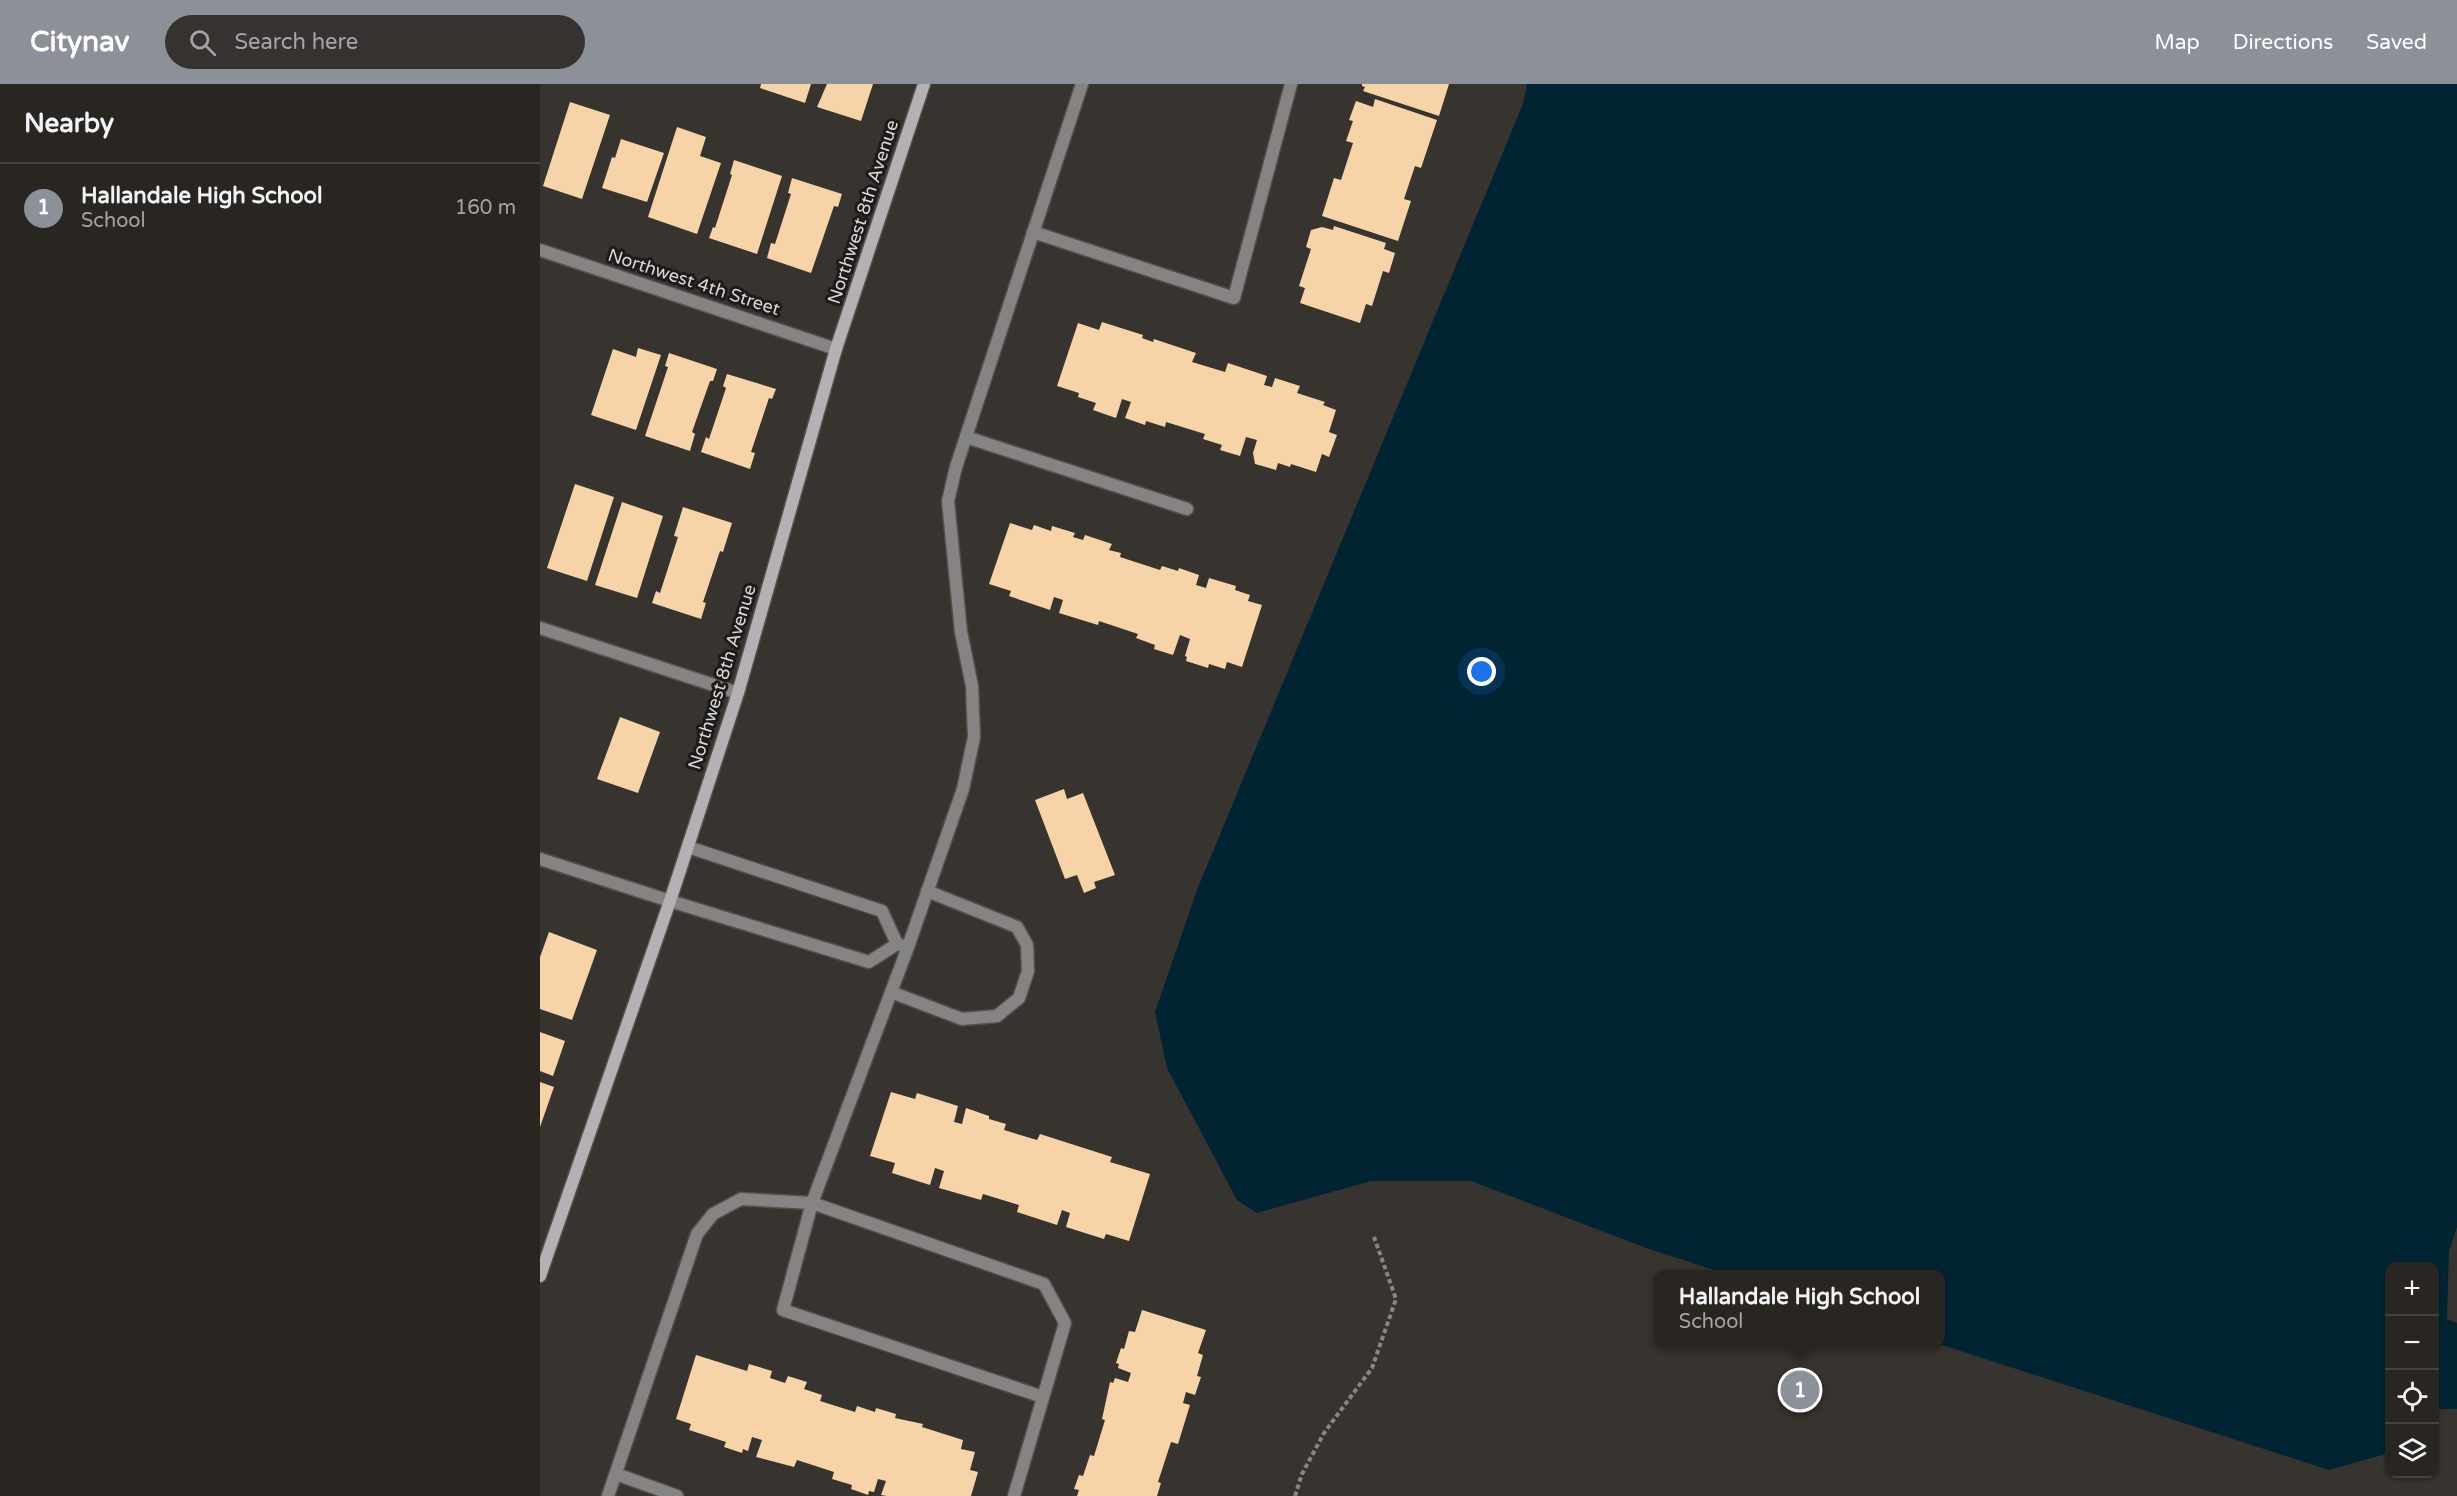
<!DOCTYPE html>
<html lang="en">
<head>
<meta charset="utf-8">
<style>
	:root { --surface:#292622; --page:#35322f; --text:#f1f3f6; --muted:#a5a5a5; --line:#454340; --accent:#8c9099 }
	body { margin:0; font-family:"Varela Round",sans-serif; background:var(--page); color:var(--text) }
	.controls { position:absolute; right:18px; bottom:18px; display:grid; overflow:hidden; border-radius:12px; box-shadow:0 2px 4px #0004 }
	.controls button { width:54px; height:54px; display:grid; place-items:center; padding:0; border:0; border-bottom:2px solid var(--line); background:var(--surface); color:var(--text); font:30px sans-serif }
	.you { position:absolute; left:942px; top:588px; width:21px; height:21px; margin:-15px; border:4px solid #fff; border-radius:50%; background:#1a73e8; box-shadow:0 0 0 9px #1a73e833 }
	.badge { display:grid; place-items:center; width:39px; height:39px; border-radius:50%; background:var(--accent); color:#fff; font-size:20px; font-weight:700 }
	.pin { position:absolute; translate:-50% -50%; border:3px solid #fff; box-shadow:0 2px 6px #0006 }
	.popup { position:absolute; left:1114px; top:1186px; width:291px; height:78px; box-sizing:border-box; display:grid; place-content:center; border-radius:12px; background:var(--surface); filter:drop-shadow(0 2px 4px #0005); font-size:20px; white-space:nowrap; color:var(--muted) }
	.popup b { font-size:22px; color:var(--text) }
	.popup::after { content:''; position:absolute; left:50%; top:100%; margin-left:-12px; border:12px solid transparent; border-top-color:var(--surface) }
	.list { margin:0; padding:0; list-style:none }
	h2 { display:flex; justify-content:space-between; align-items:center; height:78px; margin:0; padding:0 24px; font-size:26px }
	h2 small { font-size:20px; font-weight:400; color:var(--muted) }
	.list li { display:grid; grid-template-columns:39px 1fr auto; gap:18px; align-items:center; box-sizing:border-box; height:90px; padding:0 24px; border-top:2px solid var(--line) }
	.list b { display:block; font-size:22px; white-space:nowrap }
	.list p { margin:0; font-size:20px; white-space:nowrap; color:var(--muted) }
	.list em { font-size:20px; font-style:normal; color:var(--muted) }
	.icon { flex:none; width:33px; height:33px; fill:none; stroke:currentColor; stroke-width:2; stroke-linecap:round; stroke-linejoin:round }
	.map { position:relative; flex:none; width:1917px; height:1412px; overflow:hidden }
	header { display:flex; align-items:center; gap:36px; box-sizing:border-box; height:84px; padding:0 30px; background:var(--accent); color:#fff }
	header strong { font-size:28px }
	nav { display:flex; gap:33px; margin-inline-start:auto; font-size:21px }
	.search { width:420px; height:54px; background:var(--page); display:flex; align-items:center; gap:15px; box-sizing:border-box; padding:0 21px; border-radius:33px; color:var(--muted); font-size:22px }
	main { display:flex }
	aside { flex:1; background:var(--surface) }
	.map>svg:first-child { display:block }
	.water { fill:#012432 }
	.building { fill:#f7d4a7 }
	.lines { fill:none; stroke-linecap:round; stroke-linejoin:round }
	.lane-casing { stroke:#54514c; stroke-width:15 }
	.street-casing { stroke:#54514c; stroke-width:15 }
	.secondary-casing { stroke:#54514c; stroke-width:15 }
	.path { stroke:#8a8783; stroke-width:4; stroke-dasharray:4.5 3; stroke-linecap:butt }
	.lane { stroke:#868385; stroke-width:12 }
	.street { stroke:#868385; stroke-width:12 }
	.secondary { stroke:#b5b0b4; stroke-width:12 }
	.labels { text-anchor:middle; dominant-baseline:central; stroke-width:6; stroke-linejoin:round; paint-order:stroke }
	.street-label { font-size:18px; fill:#d9d7d3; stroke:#1d1b19 }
</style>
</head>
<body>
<header>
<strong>Citynav</strong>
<div class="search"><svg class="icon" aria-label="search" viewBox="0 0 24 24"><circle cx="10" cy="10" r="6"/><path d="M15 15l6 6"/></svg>Search here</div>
<nav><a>Map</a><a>Directions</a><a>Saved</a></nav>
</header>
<main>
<aside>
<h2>Nearby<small></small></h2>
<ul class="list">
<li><span class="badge">1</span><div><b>Hallandale High School</b><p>School</p></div><em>160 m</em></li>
</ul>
</aside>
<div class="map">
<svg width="1917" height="1412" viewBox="0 0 1917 1412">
	<rect width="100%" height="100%" fill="#37332e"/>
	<polygon class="water" points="987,0 1917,0 1917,1143 1909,1167 1907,1235 1917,1239 1917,1325 1895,1325 1894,1182 1850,1182 1849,1369 1789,1386 1399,1260 1401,1190 1187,1190 1106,1164 931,1097 831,1097 717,1129 697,1116 627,984 615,928 657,806 983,20"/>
	<g class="building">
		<polygon points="221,0 271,0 265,19 220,4"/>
		<polygon points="287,0 333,0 321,37 277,23"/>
		<polygon points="822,0 909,0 899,32 823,7 825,3 822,2"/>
		<polygon points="835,15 897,36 881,84 875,82 864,115 871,117 858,157 782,132 794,94 801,96 813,59 806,57 813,37 809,36 816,17 833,23"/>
		<polygon points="30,18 70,31 42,115 3,102"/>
		<polygon points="137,43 166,53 160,72 181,79 157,150 108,133"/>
		<polygon points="81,55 124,69 107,118 62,104 72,73 75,74"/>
		<polygon points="194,76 242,92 217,170 169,154 173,143 175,144 192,91 190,90"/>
		<polygon points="252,94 302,110 298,123 294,122 271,189 227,174 231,159 235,160 251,110 248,109"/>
		<polygon points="794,142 846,159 844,165 855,169 849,189 843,187 832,222 826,220 820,239 760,219 765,204 759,202 771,165 766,163 771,146 782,143 793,146"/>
		<polygon points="562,238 603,251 602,254 613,258 614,255 656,269 652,278 685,288 688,279 727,292 724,301 732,303 735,294 760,302 757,309 785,318 783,321 796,326 789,348 797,351 789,373 782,370 776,388 751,380 750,383 738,379 736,386 715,380 713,369 717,356 706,353 700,372 680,366 682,361 663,355 665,350 626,338 625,343 606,337 605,341 585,334 591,318 582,315 576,334 553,326 556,319 538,313 539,309 517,302 538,239 559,246"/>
		<polygon points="98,264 121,271 96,346 51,331 73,265 96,273"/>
		<polygon points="129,269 177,285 173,297 170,297 152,348 155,350 150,367 105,352 128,283 125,282"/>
		<polygon points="187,290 236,305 232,315 229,314 211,368 215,369 210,385 161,368 166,353 169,355 186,304 183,302"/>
		<polygon points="35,400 74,413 47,497 7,484"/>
		<polygon points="82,418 123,432 97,514 55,501"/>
		<polygon points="143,423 192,439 183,468 180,467 163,518 166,519 161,535 112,519 116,507 120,509 138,453 134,452"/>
		<polygon points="470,439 492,446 494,441 511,447 512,442 535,449 533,453 543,456 545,451 572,460 569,466 581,469 580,473 620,486 622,482 638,487 639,484 659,491 656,501 666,504 669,494 696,502 695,506 710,511 708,517 722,521 702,583 687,578 685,585 669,580 668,584 646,577 647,573 645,572 650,555 640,551 633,571 614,565 615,561 596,554 598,550 559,537 558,541 519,529 523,516 514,513 510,526 469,512 471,507 449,500"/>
		<polygon points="80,633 120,648 98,709 57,695"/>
		<polygon points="524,705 527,715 543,709 575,791 554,798 556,804 544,809 537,791 525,795 495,716"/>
		<polygon points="9,848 57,866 32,936 0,925 0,873"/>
		<polygon points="0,948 25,957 13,992 0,987"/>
		<polygon points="0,998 14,1003 0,1043"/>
		<polygon points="351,1008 375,1015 377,1009 418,1022 414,1038 422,1040 426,1024 449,1032 449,1035 466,1040 464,1046 497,1056 500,1050 572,1073 570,1078 610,1090 589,1157 566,1150 564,1155 526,1143 530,1129 522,1126 517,1141 477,1128 479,1121 443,1110 441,1116 399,1104 404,1087 395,1084 390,1101 352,1089 355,1079 330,1072"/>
		<polygon points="602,1226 666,1246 658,1269 663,1271 657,1292 661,1293 655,1311 646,1308 643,1319 650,1321 638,1360 631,1358 618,1398 621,1399 617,1412 537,1412 539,1406 534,1405 539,1391 543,1392 550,1371 554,1372 565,1336 562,1335 570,1298 573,1299 575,1294 588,1298 591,1289 578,1284 579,1280 576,1279 581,1264 584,1265 589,1247 595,1248"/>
		<polygon points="156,1271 207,1287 209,1280 232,1287 230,1294 245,1299 248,1292 267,1298 264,1305 282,1311 280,1317 315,1328 317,1322 335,1328 336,1324 356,1330 355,1334 383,1340 382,1343 423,1356 421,1365 435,1368 430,1386 438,1388 431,1412 347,1412 341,1411 346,1397 338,1395 334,1408 329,1407 328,1411 311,1405 312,1401 292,1395 294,1388 257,1376 254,1383 216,1373 222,1356 212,1353 208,1367 203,1365 202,1369 184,1363 186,1358 149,1346 151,1340 136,1335"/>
	</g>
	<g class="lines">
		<defs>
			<g id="lane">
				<polyline points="493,148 694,214 751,0"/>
				<polyline points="426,353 647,425"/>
				<polyline points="148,763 342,827 357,860 368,863"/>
				<polyline points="130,817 329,878 357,860"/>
				<polyline points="351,908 422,935 457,932 479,914 488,887 487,861 477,843 387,807"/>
				<polyline points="503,1313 243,1226 272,1119 368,863 423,705 434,653 432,602 421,548 408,417 416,383 542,0"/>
				<polyline points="76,1390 137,1412"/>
				<polyline points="68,1412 157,1150 173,1130 201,1115 272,1119 504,1200 525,1239 474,1412"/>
			</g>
			<g id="street">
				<polyline points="0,166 296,265"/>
				<polyline points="0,544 198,609"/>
				<polyline points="0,775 130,817"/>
			</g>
			<polyline id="secondary" points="0,1192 130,817 198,609 296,265 384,0"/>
		</defs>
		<use href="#lane" class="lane-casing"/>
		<use href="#street" class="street-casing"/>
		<use href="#secondary" class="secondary-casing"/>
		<polyline class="path" points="755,1412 762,1390 784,1349 832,1284 856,1215 834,1153"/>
		<use href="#lane" class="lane"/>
		<use href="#street" class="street"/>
		<use href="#secondary" class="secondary"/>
	</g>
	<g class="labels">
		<g class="street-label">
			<text transform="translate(323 128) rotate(-72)">Northwest 8th Avenue</text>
			<text transform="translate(154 198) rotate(18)">Northwest 4th Street</text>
			<text transform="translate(182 593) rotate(-73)">Northwest 8th Avenue</text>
		</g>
	</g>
</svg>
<div class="controls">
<button>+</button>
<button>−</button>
<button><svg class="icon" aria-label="locate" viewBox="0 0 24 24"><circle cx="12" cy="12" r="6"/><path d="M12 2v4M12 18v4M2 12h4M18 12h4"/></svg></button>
<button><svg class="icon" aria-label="layers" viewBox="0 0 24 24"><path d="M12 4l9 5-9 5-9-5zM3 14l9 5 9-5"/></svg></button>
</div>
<div class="you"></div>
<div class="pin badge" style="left:1260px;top:1306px">1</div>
<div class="popup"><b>Hallandale High School</b>School</div>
</div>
</main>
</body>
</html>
